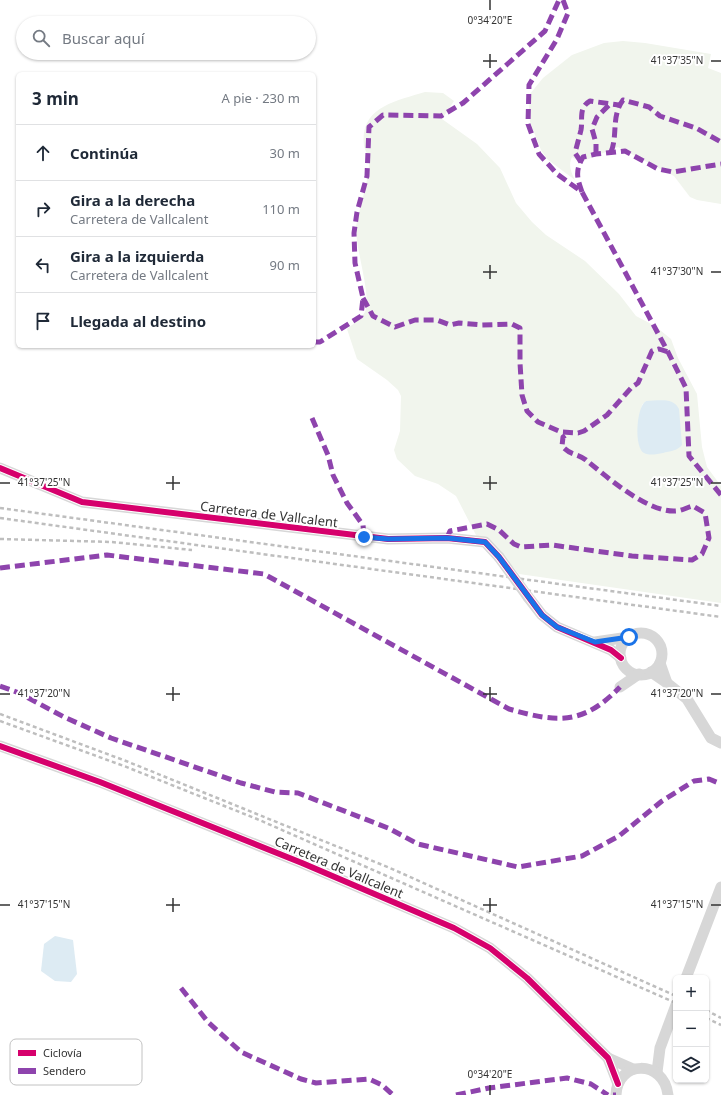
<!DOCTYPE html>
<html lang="es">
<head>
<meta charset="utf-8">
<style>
	:root { --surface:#fff; --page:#f2f2f3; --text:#1f2937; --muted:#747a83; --line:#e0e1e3 }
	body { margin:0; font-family:"Noto Sans",sans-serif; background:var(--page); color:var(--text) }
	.controls { position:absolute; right:12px; bottom:12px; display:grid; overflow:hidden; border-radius:6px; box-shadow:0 1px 3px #0004 }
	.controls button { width:36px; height:36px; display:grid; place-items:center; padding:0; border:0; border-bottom:1px solid var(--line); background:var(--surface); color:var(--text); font:20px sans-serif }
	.stop { position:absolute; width:12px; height:12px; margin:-9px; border:3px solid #1a73e8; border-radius:50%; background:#fff }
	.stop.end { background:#1a73e8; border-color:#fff; box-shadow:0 1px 4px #0008 }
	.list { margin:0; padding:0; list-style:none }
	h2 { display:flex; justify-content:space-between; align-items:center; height:52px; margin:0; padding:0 16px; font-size:17px }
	h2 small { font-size:13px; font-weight:400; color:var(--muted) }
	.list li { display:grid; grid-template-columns:26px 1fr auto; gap:12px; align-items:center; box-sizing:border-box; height:56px; padding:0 16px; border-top:1px solid var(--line) }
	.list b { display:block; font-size:15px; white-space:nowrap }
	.list p { margin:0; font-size:13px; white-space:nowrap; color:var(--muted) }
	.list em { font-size:13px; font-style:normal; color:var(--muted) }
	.icon { flex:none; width:22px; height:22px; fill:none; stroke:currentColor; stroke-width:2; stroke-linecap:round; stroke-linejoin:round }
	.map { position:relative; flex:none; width:721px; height:1095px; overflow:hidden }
	.search { position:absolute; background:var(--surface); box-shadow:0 1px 3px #0004; left:16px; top:16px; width:300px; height:44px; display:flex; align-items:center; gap:10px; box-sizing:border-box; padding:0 14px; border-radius:22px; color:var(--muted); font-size:15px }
	.panel { position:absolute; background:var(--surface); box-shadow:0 1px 3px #0004; left:16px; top:72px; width:300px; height:276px; border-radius:6px }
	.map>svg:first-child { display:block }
	.green { fill:#f1f5ed; fill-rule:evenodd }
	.water { fill:#ddebf3 }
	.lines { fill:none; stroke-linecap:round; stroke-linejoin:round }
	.street { stroke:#d7d7d7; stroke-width:11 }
	.rail { stroke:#bebebe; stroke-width:2.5; stroke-dasharray:4 3; stroke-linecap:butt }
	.street-bridge { stroke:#d7d7d7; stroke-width:11 }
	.quiet { stroke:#8e44ad; stroke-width:5; stroke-dasharray:10 5; stroke-linecap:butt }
	.cycleway-casing { stroke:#fff; stroke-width:8 }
	.cycleway { stroke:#d6006c; stroke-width:6 }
	.route { stroke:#1a73e8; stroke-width:5 }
	.ticks { fill:none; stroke:#333; stroke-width:1.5 }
	.labels { text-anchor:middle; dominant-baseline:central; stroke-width:4; stroke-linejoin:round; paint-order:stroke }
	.street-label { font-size:13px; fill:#333; stroke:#fff }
	.key { fill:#fff; stroke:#c2c2c2; stroke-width:1 }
	.key-label { font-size:11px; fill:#333 }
	.ticks-label { font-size:10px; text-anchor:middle; fill:#333; stroke:#fff; stroke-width:4; stroke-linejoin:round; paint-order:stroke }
</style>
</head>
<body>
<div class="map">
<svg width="721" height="1095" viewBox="0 0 721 1095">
	<rect width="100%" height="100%" fill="#fff"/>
	<g class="green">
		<path d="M623,41L645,43L711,54L708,68L721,73V204L697,200L690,197L674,176L618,147L581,162L572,157C568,165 571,172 575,180L547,159L541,150L530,122L529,107L530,94L543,78L572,55L604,43Z"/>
		<path d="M425,92L443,93L454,101L442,119L477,144L500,168L516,203L532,222L546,235L585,261L619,294L636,316L655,326L671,339L678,358L697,394L702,447L707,467L721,486V603L519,574L498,548L477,537L456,496L438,484L415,476L397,459L394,450L400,431L401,396L398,390L387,380L357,359L347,329C353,324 361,319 365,312C372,297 355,247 356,227C359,210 370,176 369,160C369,156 365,151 364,146C359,107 396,101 425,92ZM646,401H669L638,427L642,405Z"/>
	</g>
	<g class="water">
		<path d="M646,401C658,401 673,397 679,409L682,445C677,451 670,451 663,453C657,454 650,456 644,453C634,448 636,407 646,401Z"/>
		<polygon points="55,936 73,940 77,974 71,982 55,981 41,971 44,944"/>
	</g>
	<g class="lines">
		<g class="street">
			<polyline points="0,468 82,502 388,539 447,538 485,542 499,557"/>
			<polyline points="528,597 542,615 557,627 611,650 621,658"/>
			<circle cx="641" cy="654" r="21"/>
			<polyline points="595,642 629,637"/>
			<polyline points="651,672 667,683 660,663"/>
			<polyline points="667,683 687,699 711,738 721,743"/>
			<polyline points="620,687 639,674"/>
			<polyline points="0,746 100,782 302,863 454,928 490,948 527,978 608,1058 618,1084"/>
			<polyline points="686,978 721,887"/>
			<polyline points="608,1058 633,1069"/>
			<polyline points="657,1072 660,1048 676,1005"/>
			<path d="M616,1095C617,1060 664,1059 668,1095"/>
		</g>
		<g class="rail">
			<polyline points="0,508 721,606"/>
			<polyline points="0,518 721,617"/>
			<polyline points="0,539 112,542 192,550"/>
			<polyline points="0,714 126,761 390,868 676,996"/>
			<polyline points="0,721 124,766 257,819 676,1003"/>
			<polyline points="706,1010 721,1018"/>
			<polyline points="706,1018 721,1025"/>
		</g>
		<polyline class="street-bridge" points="499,557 528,597"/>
		<g class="quiet">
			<polyline points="563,0 568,13 557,39 529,85 528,124 539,154 557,174 582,192 668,352 686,388 689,456 721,495"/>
			<path d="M611,152C618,135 611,116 623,100L649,107L660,116L696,128L721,142"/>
			<polyline points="596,154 596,143 592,129 597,117 609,105"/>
			<path d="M581,162L575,153C577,145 579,138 581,130C583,119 578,108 590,101L619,105"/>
			<path d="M582,192C577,178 575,171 583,157L596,154L625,151L658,169L673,172L721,164"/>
			<polyline points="363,298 373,316 395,327 415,320 437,320 450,325 459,323 482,325 512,324 520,328 520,363 522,395 527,411 538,422 561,432 578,433 584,431 607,415 632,387 638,383 652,351 659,349 668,352"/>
			<polyline points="314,342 320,342 361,316 363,298 355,263 354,233 357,212 367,176 369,127 383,115 441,116 463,103 545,31 559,0"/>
			<polyline points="312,418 328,455 333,475 347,503 363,525 364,537"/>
			<path d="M447,538L450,531L487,524L499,530L514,544L521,547L552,545L632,556L692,560L702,554L709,538L705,513L693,506C688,507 681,511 676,511C648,513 607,477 586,460C577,453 571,456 562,446L563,437L569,433"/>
			<path d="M0,568L107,555L264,574L509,709C558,723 583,725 620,687"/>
			<polyline points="0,686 19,693 64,717 111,738 241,783 275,792 298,793 388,828 418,844 518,867 582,856 619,836 662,801 694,781 709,779 721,784"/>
			<polyline points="181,988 208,1022 241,1052 301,1079 316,1083 369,1079 382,1085 393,1095"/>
			<polyline points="456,1095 489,1088 567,1078 591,1084 608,1095"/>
			<polyline points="613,1095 616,1095"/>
		</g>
		<defs>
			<g id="cycleway">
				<polyline points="0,468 82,502 388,539 447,538 485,542 499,557 542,615 557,627 611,650 621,658"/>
				<polyline points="0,746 100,782 302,863 454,928 490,948 527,978 608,1058 618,1084"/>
			</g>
		</defs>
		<use href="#cycleway" class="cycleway-casing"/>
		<use href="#cycleway" class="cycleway"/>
	</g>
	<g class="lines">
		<polyline class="route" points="364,537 388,539 447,538 485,542 499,557 542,615 557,627 595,642 629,637"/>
	</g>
	<path class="ticks" d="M490,0V10M490,54V68M483,61H497M711,61H721M490,265V279M483,272H497M711,272H721M173,476V490M490,476V490M0,483H10M166,483H180M483,483H497M711,483H721M173,687V701M490,687V701M0,694H10M166,694H180M483,694H497M711,694H721M173,898V912M490,898V912M0,905H10M166,905H180M483,905H497M711,905H721M490,1085V1095"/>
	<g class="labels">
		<g class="street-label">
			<text transform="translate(269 514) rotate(7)">Carretera de Vallcalent</text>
			<text transform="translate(339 867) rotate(23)">Carretera de Vallcalent</text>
		</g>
	</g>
	<rect x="10" y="1039" width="132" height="46" rx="6" class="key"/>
	<rect x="18" y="1050" width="18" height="6" fill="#d6006c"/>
	<rect x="18" y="1068" width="18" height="6" fill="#8e44ad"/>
	<g class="key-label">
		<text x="43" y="1057">Ciclovía</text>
		<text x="43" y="1075">Sendero</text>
	</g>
	<g class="ticks-label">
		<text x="490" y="24">0°34'20"E</text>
		<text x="677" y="64">41°37'35"N</text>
		<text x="677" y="275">41°37'30"N</text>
		<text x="44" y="486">41°37'25"N</text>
		<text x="677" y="486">41°37'25"N</text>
		<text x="44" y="697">41°37'20"N</text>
		<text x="677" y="697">41°37'20"N</text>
		<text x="44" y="908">41°37'15"N</text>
		<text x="677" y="908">41°37'15"N</text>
		<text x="490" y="1078">0°34'20"E</text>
	</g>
</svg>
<div class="controls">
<button>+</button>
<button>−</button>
<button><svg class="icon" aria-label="layers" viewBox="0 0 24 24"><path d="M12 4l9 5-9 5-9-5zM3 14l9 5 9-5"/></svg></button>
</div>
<div class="stop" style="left:629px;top:637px"></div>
<div class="stop end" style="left:364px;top:537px"></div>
<div class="search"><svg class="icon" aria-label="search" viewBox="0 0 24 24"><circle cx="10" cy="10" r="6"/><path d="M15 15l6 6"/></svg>Buscar aquí</div>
<section class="panel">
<h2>3 min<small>A pie · 230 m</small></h2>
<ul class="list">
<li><svg class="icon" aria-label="ahead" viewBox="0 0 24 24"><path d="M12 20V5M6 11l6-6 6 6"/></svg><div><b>Continúa</b></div><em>30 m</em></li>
<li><svg class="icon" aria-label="right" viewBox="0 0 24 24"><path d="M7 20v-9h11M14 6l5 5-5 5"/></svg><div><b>Gira a la derecha</b><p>Carretera de Vallcalent</p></div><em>110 m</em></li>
<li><svg class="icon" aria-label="left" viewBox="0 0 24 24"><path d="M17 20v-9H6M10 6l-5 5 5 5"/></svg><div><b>Gira a la izquierda</b><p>Carretera de Vallcalent</p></div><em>90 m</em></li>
<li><svg class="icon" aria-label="arrive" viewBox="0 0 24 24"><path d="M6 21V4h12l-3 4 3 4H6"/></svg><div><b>Llegada al destino</b></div></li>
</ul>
</section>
</div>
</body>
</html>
